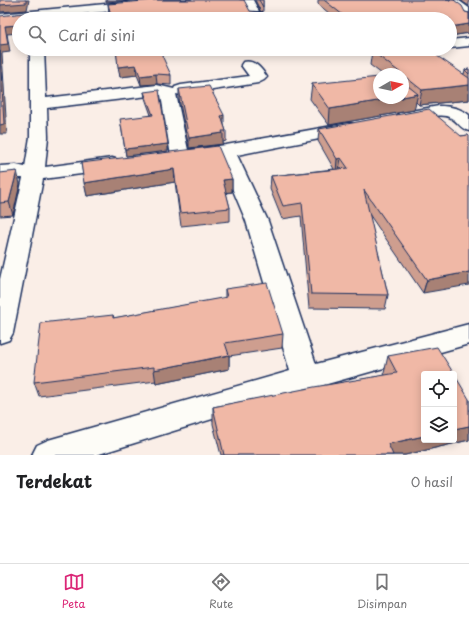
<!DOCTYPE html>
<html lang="id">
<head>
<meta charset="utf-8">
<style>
	:root { --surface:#fff; --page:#f6f6f6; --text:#202124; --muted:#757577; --line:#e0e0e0; --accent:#db2777 }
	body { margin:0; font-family:"Playpen Sans",sans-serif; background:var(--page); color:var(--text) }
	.controls { position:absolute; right:12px; bottom:12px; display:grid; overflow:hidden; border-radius:4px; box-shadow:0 2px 10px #0003 }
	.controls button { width:36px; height:36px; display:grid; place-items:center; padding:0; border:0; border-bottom:1px solid var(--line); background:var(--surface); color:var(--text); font:20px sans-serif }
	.compass { position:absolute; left:373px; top:68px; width:36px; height:36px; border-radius:50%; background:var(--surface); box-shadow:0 2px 10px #0003; rotate:81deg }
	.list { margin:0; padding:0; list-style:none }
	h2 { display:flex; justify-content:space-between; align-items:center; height:52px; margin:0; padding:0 16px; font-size:17px }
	h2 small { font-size:13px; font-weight:400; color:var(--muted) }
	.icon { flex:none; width:22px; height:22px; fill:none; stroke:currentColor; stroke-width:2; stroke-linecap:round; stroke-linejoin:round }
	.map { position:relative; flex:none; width:469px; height:455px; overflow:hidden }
	.search { position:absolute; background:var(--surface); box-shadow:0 2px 10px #0003; left:12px; right:12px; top:12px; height:44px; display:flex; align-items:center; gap:10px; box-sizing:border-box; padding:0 14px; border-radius:22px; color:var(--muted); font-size:15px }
	.sheet { height:108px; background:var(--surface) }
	nav { display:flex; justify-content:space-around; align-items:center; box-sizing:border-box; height:56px; border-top:1px solid var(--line); background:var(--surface); font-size:11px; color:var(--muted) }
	nav a { display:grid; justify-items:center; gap:2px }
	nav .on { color:var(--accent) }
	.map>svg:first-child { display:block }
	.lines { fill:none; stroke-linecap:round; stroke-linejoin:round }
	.minor-casing { stroke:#1b2f5e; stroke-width:3 }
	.minor { fill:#fdfcf7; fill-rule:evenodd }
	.wall { fill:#ce9e8f; stroke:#1b2f5e }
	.shaded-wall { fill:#a88174; stroke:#1b2f5e }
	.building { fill:#f0b8a6; stroke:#1b2f5e }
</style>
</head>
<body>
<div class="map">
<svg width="469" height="455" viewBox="0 0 469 455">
	<rect width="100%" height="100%" fill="#faeee7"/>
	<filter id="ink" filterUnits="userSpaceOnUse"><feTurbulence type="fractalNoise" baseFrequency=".025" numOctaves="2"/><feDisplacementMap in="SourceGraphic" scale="8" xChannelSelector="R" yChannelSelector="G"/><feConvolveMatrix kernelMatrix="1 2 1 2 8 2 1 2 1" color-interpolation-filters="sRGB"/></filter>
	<g filter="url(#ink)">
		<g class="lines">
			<defs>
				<g id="minor">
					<polygon points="148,0 191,0 189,3 185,4 0,22 0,14"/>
					<polygon points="241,0 253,0 263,19 251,19"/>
					<polygon points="445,0 458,0 469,8 469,21 463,19 461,14"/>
					<polygon points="469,38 469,46 450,48 450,40"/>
					<path d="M30,49H44L46,98L157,85L174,89L175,87L181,85L249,76L241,65L243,62C254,59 261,68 267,77L264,80L258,83L181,95L176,94L188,150L226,145L349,123L355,124L358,128L355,132L237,155L268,221L316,364L469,324V344L306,390L96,455H32L37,445L48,440L290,371L246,221L219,157L180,162L173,160L171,156L161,95H157L47,108L48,137L45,167L112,158L119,160L122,164L119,168L112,170L43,179L13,333L9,340L0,343V279L23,178H0V166L16,165L25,167L30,137Z"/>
					<path d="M439,106C449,106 461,108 469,115V131C459,129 457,118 446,116C430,113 414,124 399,121L396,117L399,113Z"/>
				</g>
			</defs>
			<use href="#minor" class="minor-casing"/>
			<use href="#minor" class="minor"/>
		</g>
		<g class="wall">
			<polygon points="255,0 263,0 263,19 111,19 109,13 108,4 261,12"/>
			<polygon points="318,0 454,0 465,12 469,13 469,33 450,36 450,19 336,19 318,4"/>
			<polygon points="460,0 469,0 469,6"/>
			<polygon points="116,49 171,75 171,85 157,84 141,85 137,75 120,77"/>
			<polygon points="372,51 464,74 465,70 469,69 469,100 419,105 416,102 414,110 329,125 310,99 312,84 403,98 403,74 382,74 370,65"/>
			<polygon points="179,89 224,125 226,131 226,141 223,142 223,144 189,148 179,99"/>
			<polygon points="144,92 168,144 168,151 126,156 121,125 151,115 145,98"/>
			<polygon points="319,129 461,136 468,135 423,293 369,214 388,295 385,309 309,308 301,216 282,219 270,189 271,176 334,169 318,141"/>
			<polygon points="81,163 232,179 232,192 226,193 230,208 230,221 181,226 175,182 87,196"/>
			<polygon points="0,173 20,184 13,215 0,216"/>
			<polygon points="225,289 283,334 282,348 229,356 229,369 156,384 156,381 39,396 34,382 113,315 114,318 225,298"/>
			<polygon points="388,356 469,399 469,440 405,455 221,455 213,424 213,407 385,375 384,373"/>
		</g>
		<g class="shaded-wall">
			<polygon points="26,0 29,0 27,10 0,12 0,5"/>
			<polygon points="106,0 132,0 106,2"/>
			<polygon points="263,12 263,19 189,19"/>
			<polygon points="469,24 469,33 450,36 450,27"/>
			<polygon points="19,25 19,33 7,34 10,52 2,53 7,134 0,134 0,45 5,26"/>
			<polygon points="136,65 137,75 120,77 118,67"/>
			<polygon points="156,74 157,84 141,85 140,76"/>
			<polygon points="469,85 469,100 419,105 422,90"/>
			<polygon points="418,94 414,110 329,125 330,109 395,98 403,98 403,97"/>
			<polygon points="224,115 224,126 221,116"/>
			<polygon points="223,133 223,144 189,148 189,138"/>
			<polygon points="168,144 168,151 126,156 125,149"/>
			<polygon points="341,158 339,170 336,172 337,159"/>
			<polygon points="174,169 175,182 87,196 84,183"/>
			<polygon points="17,171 20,184 13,215 9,202"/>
			<polygon points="232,179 232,192 223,193 223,180"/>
			<polygon points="469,272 469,285 423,293 427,280"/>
			<polygon points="229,355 229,369 156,384 154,370"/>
			<polygon points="469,426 469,440 405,455 385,455 388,444 424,436 424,440 454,440 454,429"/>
		</g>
		<g class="building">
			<polygon points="0,0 26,0 26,3 0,5"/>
			<polygon points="156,0 244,0 250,11 263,12 189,19 112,19 108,4"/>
			<polygon points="259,0 263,0 263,7"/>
			<polygon points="324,0 454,0 462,6 465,12 469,13 469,24 450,27 450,19 348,19"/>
			<polygon points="24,13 23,19 19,19 19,25 5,26 8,44 0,45 0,16"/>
			<polygon points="116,49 159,49 171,75 156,74 140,76 136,65 118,67"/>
			<polygon points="385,49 427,49 469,78 469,85 422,90 403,75 403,74 402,74 372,51"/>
			<polygon points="0,51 4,124 0,125"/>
			<polygon points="469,69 469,74 465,70"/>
			<polygon points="379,77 379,98 395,98 330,109 312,84"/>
			<polygon points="403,82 418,94 403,97"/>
			<polygon points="209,86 224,115 221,116 226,131 222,131 223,133 189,138 179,89"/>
			<polygon points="159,90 168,144 125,149 120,119 153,115 144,92"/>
			<polygon points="429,109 461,136 468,135 469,136 469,272 427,280 364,190 388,295 311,294 302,203 283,206 271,176 348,168 341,158 337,159 319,129"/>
			<polygon points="218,146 232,179 223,180 230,208 180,213 174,169 84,183 81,163"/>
			<polygon points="17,171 9,202 0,203 0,173"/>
			<polygon points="267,283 283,334 225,343 229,355 154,370 154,367 34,382 41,323 113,315 113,318 227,297 225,289"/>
			<polygon points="437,347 454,374 424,374 424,436 388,444 393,455 224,455 213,407 314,387 397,373 388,356"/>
			<polygon points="454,374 469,399 469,426 454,429"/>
		</g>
	</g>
</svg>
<div class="controls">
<button><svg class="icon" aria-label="locate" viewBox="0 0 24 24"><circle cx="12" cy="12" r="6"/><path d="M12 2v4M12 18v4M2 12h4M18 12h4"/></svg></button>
<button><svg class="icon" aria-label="layers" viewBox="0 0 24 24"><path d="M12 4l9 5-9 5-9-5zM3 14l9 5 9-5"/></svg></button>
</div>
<svg class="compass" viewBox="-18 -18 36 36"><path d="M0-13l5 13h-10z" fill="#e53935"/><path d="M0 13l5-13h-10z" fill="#757577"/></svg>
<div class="search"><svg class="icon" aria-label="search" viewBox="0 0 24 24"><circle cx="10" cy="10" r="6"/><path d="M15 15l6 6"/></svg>Cari di sini</div>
</div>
<section class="sheet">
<h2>Terdekat<small>0 hasil</small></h2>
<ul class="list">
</ul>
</section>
<nav>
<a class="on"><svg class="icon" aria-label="map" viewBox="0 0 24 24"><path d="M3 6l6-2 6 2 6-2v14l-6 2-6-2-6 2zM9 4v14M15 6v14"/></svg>Peta</a>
<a><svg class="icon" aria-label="directions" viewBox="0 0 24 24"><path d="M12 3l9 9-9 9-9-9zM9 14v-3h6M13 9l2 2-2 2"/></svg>Rute</a>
<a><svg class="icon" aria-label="saved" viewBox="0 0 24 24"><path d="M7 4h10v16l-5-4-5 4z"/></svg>Disimpan</a>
</nav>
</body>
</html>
